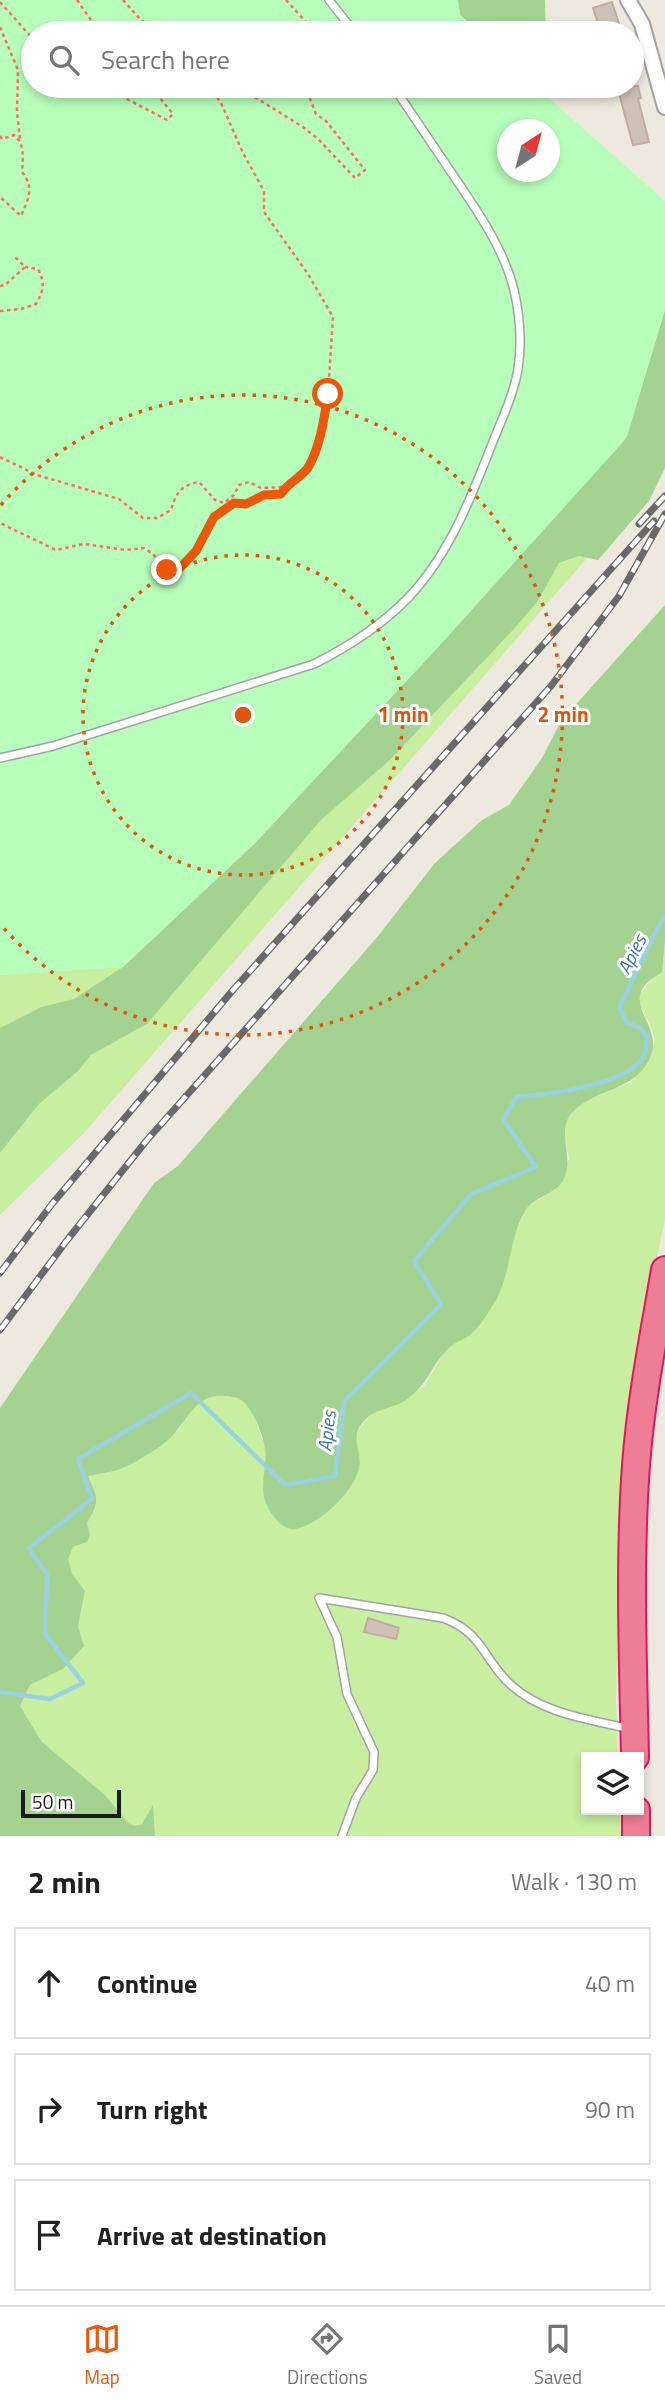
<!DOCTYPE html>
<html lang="en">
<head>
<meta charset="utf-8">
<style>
	:root { --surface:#fff; --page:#f6f6f6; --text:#202124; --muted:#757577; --line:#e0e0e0; --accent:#ea580c }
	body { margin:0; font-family:"Titillium Web",sans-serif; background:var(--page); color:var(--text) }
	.controls { position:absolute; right:21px; bottom:21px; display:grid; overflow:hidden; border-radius:0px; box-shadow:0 4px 10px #0003 }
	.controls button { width:63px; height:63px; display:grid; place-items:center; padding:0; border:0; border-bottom:2px solid var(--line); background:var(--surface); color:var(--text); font:35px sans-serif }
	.compass { position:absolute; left:497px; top:119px; width:63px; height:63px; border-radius:50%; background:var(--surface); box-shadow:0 4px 10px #0003; rotate:36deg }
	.scale { position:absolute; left:21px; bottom:18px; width:100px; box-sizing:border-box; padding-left:7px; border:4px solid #1b1b1b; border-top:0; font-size:19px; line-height:24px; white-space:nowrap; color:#1b1b1b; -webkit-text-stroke:5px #fff; paint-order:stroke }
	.stop { position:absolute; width:21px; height:21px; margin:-16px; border:5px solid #ea580c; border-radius:50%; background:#fff }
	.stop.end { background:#ea580c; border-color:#fff; box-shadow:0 2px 7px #0008 }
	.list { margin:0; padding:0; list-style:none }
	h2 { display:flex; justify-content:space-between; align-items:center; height:91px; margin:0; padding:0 28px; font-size:30px }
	h2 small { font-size:23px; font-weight:400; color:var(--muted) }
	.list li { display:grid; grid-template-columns:46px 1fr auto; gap:21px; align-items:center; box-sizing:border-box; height:112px; margin:0 14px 14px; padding:0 14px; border:2px solid var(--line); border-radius:0px }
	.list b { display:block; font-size:26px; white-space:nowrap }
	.list em { font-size:23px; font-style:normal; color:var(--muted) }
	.icon { flex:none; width:38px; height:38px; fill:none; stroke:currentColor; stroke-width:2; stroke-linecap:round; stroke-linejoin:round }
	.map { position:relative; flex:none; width:665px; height:1836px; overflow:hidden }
	.search { position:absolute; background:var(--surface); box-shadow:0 4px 10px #0003; left:21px; right:21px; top:21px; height:77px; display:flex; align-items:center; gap:18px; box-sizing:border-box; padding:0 24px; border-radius:38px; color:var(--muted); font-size:26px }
	.sheet { height:469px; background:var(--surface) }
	nav { display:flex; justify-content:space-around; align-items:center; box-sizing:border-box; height:98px; border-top:2px solid var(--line); background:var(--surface); font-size:19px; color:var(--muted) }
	nav a { display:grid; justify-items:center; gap:4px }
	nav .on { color:var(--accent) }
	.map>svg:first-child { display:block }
	.grass { fill:#c8ee9f }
	.forest { fill:#a4d290 }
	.park { fill:#b6feba; fill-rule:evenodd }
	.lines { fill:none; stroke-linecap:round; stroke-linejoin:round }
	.stream { stroke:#9bd2e1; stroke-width:4.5 }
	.building { fill:#cec1b8; stroke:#c1aea1; stroke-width:2 }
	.lane-casing { stroke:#a2a2a2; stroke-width:10 }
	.street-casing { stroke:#a2a2a2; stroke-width:18 }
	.highway-casing { stroke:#e5135f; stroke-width:30 }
	.path { stroke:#ff6d5f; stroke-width:2.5; stroke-dasharray:3.5 3.5; stroke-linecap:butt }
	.lane { stroke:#fff; stroke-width:7 }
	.street { stroke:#fff; stroke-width:14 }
	.highway { stroke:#ee7e95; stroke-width:26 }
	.rail-casing { stroke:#696969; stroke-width:7 }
	.rail { stroke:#fff; stroke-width:4.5; stroke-dasharray:13; stroke-linecap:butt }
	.route { stroke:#ea580c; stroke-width:9 }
	.ring { fill:none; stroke:#de560d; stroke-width:3.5; stroke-dasharray:3.5 7 }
	.labels { text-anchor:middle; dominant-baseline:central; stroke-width:6; stroke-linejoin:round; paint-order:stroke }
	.water-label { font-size:19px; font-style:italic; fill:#3e76ab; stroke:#fff }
	.centre { fill:#de560d; stroke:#fff; stroke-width:3.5 }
	.ring-label { font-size:21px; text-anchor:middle; font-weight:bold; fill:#de560d; stroke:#fff; stroke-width:6; stroke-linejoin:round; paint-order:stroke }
</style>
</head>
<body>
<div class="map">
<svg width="665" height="1836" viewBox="0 0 665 1836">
	<rect width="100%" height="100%" fill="#eee9df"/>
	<g class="grass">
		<polygon points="579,556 588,557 84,1133 0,1215 0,1153 39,1104 78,1071 91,1055 147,1024 321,820 391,759 514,629 538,601 559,563"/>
		<path d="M665,940V1219L646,1311L620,1543L616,1702L618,1757H586V1810H620L621,1836H155L153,1806L142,1824L135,1826L128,1823L105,1795L42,1742L20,1706L30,1685L63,1669L84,1646L78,1626L85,1591L72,1574L67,1559L73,1547L86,1542L87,1523L95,1510L88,1476L116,1471L179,1430L189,1411L206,1398L220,1395L242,1399L252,1410L265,1447L264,1497L360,1467L355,1440L360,1427L375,1411L403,1402L424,1386L445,1351L455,1342L471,1334L494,1305L503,1281L514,1237L525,1211L529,1205L555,1190L569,1159L564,1130L569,1117L583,1102L631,1082L655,1042C650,1006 619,1005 662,972Z"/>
		<polygon points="123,967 74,1000 41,1007 0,1028 0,975"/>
	</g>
	<g class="forest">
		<polygon points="458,0 545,0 546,33 481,33 460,15"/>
		<polygon points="665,309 665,468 649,501 598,560 579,556 559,563 538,601 514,629 391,759 321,820 147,1024 91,1055 78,1071 39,1104 0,1153 0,1028 41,1007 74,999 123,967 255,843 440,645 627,436"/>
		<path d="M665,605V940L662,972C657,976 649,980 645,985C626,1009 665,1028 649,1060C633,1092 592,1089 571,1114C557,1132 573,1155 565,1176C559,1195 534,1195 525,1211C508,1240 511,1279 492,1307C486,1316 480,1326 472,1333C465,1340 453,1342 446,1351C430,1368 427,1386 406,1400C389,1411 373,1407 360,1426C351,1441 363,1454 359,1468C353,1493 320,1524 295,1529C281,1531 267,1510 264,1497C261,1481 267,1464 265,1448C263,1435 251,1402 237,1398C191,1386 191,1424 162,1445C149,1454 130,1466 115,1471C106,1473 97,1474 88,1476C97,1497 101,1501 87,1523L90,1535L87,1542L73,1547L68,1559L72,1574L85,1591L78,1626L84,1646L63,1669L30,1685L20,1706L42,1742L105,1795L128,1823L135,1826L142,1824L153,1805L155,1836H0V1408L154,1183L178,1166L379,935L434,864L482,820L509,805L542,758L561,721Z"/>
	</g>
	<path class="park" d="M0,0H458L460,15L481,33H33V86H535L665,201V310L627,436L623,442L440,645L255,843L123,967L0,975ZM508,130H550V172H508Z"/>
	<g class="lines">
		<path class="stream" d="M0,1692L50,1699L83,1683L45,1634L47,1575L29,1548L92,1499L78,1459L191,1393L285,1485L335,1476L344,1401L441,1304L414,1261L471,1194L536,1167L503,1119L517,1097C549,1094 621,1086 642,1059C646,1053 646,1045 647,1038L641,1028L627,1023L619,1008L659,925L665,917"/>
	</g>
	<g class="building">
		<polygon points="612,2 622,33 601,33 593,8"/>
		<polygon points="617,86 638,86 641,98 638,99 649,142 633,145"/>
		<polygon points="368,1618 399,1628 396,1639 364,1632"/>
	</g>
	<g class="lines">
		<defs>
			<g id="lane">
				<polyline points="329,0 355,33"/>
				<path d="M0,758L53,746L314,664C348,647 382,625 409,597C451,552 472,495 494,439C503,417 514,393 518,369C522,343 520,316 514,290C504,249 478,212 455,178C434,147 413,116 393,86"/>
				<path d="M342,1836L356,1798L373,1770L374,1752L347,1694L337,1637L319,1598L443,1618C484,1633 483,1660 511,1685C543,1714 589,1719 630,1729"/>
			</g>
			<polyline id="street" points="628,0 642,24 665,107"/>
			<g id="highway">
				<path d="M635,1757C633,1660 629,1562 636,1465C641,1399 654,1334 665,1270"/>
				<polyline points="636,1810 636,1836"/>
			</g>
		</defs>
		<use href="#lane" class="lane-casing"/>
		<use href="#street" class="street-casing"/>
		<use href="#highway" class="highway-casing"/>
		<g class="path">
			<polyline points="77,0 100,33"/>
			<polyline points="123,0 140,19 155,30"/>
			<polyline points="286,0 316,33"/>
			<polyline points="0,2 33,39"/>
			<polyline points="0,27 18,70 17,112 20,139"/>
			<polyline points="159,33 155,30 160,23 175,33"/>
			<polyline points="270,33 267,29 278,24 291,33"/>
			<polyline points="102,86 167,120 173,114 150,86"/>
			<polyline points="209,86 221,103 243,153 264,191 264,212 308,274 333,317 328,394 321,434 308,468 285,487"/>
			<polyline points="237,86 303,127 318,139 355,178 365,170 326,121 316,114 305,86"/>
			<path d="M0,136L2,139L14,135C25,144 23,158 22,172C35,188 28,199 21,216L0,197"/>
			<polyline points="0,286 5,285 25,267 14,256"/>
			<path d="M0,311L21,309L36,304C44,290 45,283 38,269L25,267"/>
			<path d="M0,457L37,475L119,499L143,518H157L171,510C176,493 181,485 199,482L215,500L224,503L234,495L239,485L249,482L261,488L285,487L281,494L264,495L246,504H234L214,517L196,551L176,572L167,571L153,554L144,548L126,550L84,544L56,550L0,523"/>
		</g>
		<use href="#lane" class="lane"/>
		<use href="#street" class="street"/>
		<use href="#highway" class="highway"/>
		<defs>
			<g id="rail">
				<polyline points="639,524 665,496"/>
				<polyline points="0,1273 52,1204 233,990 654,521"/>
				<polyline points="0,1330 68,1239 147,1140 551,686 619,596 665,514"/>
			</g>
		</defs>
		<use href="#rail" class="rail-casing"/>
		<use href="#rail" class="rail"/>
	</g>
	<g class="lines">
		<path class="route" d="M167,570L176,572L196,551L214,517L234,503L246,504L264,495L281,494C288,482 303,477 309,466C321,444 324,418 328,394"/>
	</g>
	<g class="ring">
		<circle cx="243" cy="715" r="160"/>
		<path d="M1 505A320 320 0 1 1 1 925"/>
	</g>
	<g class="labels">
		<g class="water-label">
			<text transform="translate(631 954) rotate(-63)">Apies</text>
			<text transform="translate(326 1431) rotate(-83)">Apies</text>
		</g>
	</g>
	<circle cx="243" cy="715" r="10" class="centre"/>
	<g class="ring-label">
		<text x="403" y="722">1 min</text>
		<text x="563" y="722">2 min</text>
	</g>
</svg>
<div class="controls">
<button><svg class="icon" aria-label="layers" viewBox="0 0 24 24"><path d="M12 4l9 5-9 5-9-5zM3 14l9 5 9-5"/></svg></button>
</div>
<svg class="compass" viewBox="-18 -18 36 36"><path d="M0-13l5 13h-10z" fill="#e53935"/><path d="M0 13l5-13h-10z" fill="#757577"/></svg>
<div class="scale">50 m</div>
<div class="stop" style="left:328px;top:394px"></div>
<div class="stop end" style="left:167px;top:570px"></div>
<div class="search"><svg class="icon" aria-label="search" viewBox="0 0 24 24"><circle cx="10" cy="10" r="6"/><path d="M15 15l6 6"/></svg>Search here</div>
</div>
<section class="sheet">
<h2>2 min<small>Walk · 130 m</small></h2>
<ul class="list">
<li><svg class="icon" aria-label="ahead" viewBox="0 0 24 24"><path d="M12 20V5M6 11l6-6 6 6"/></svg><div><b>Continue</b></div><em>40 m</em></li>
<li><svg class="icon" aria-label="right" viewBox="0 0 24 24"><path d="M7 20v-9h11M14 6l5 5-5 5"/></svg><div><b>Turn right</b></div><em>90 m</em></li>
<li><svg class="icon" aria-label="arrive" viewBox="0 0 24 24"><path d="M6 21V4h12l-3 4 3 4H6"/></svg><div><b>Arrive at destination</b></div></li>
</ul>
</section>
<nav>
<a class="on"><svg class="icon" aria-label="map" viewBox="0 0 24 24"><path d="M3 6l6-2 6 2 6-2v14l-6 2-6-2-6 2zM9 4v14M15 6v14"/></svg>Map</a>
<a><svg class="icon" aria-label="directions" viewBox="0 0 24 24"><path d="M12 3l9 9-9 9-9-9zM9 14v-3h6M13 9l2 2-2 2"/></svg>Directions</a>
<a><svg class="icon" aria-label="saved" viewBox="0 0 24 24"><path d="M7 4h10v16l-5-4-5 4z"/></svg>Saved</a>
</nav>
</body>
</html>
